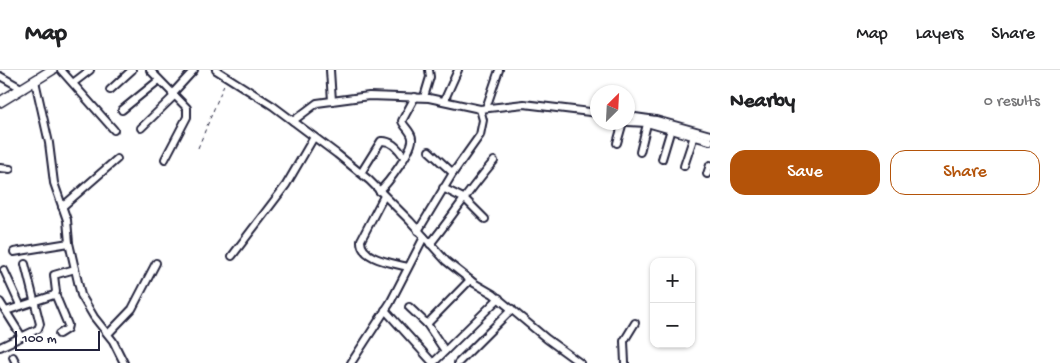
<!DOCTYPE html>
<html lang="en">
<head>
<meta charset="utf-8">
<style>
	:root { --surface:#fff; --page:#f6f6f6; --text:#202124; --muted:#757577; --line:#e0e0e0; --accent:#b45309 }
	body { margin:0; font-family:"Gochi Hand",sans-serif; background:var(--page); color:var(--text) }
	.controls { position:absolute; right:15px; bottom:15px; display:grid; overflow:hidden; border-radius:10px; box-shadow:0 1px 4px #0004 }
	.controls button { width:45px; height:45px; display:grid; place-items:center; padding:0; border:0; border-bottom:1px solid var(--line); background:var(--surface); color:var(--text); font:25px sans-serif }
	.compass { position:absolute; left:590px; top:15px; width:45px; height:45px; border-radius:50%; background:var(--surface); box-shadow:0 1px 4px #0004; rotate:24deg }
	.scale { position:absolute; left:15px; bottom:12px; width:85px; box-sizing:border-box; padding-left:5px; border:2px solid #22223b; border-top:0; font-size:14px; line-height:18px; white-space:nowrap; color:#22223b; -webkit-text-stroke:4px #fff; paint-order:stroke }
	.list { margin:0; padding:0; list-style:none }
	h2 { display:flex; justify-content:space-between; align-items:center; height:65px; margin:0; padding:0 20px; font-size:21px }
	h2 small { font-size:16px; font-weight:400; color:var(--muted) }
	.actions { display:flex; gap:10px; padding:15px 20px }
	.actions a { flex:1; padding:11px 0; border:1px solid var(--accent); border-radius:15px; text-align:center; font-size:18px; color:var(--accent) }
	.actions .main { background:var(--accent); color:#fff }
	.map { position:relative; flex:none; width:710px; height:293px; overflow:hidden }
	header { display:flex; align-items:center; gap:30px; box-sizing:border-box; height:70px; padding:0 25px; background:var(--surface); border-bottom:1px solid var(--line) }
	header strong { font-size:24px }
	nav { display:flex; gap:28px; margin-inline-start:auto; font-size:18px }
	main { display:flex }
	aside { flex:1; background:var(--surface) }
	.map>svg:first-child { display:block }
	.lines { fill:none; stroke-linecap:round; stroke-linejoin:round }
	.street-casing { stroke:#22223b; stroke-width:10 }
	.secondary-casing { stroke:#22223b; stroke-width:12 }
	.path { stroke:#22223b; stroke-width:1; stroke-dasharray:4 4; stroke-linecap:butt }
	.street { stroke:#fff; stroke-width:6 }
	.secondary { stroke:#fff; stroke-width:9 }
</style>
</head>
<body>
<header>
<strong>Map</strong>
<nav><a>Map</a><a>Layers</a><a>Share</a></nav>
</header>
<main>
<div class="map">
<svg width="710" height="293" viewBox="0 0 710 293">
	<rect width="100%" height="100%" fill="#fff"/>
	<filter id="ink" filterUnits="userSpaceOnUse"><feTurbulence type="fractalNoise" baseFrequency=".02" numOctaves="2"/><feDisplacementMap in="SourceGraphic" scale="10" xChannelSelector="R" yChannelSelector="G"/><feConvolveMatrix kernelMatrix="1 2 1 2 8 2 1 2 1" color-interpolation-filters="sRGB"/></filter>
	<g filter="url(#ink)">
		<g class="lines">
			<defs>
				<g id="street">
					<polyline points="61,0 114,60"/>
					<polyline points="150,0 187,38 187,47 165,89"/>
					<polyline points="216,0 273,36 337,84 369,110 410,151 446,191 474,213 493,224 547,269 580,293"/>
					<polyline points="330,0 332,31"/>
					<polyline points="0,6 23,19"/>
					<polyline points="35,11 49,73 54,113 67,150 69,173 81,225 94,247 113,271 124,293"/>
					<polyline points="73,13 90,0"/>
					<polyline points="110,20 132,0"/>
					<polyline points="172,24 194,0"/>
					<polyline points="424,27 430,7 429,0"/>
					<polyline points="444,31 458,0"/>
					<polyline points="486,38 499,0"/>
					<polyline points="122,40 159,10"/>
					<polyline points="628,46 656,50 710,65"/>
					<polyline points="293,51 317,33 369,26 429,28 480,39 524,34 598,43"/>
					<polyline points="628,52 647,53 710,71"/>
					<polyline points="141,58 174,26"/>
					<polyline points="617,73 623,52"/>
					<polyline points="429,81 453,103"/>
					<polyline points="640,82 648,50"/>
					<polyline points="662,89 671,59"/>
					<polyline points="684,96 694,66"/>
					<polyline points="0,98 10,99"/>
					<path d="M361,103L381,71C391,70 399,79 404,87"/>
					<polyline points="707,104 710,95"/>
					<polyline points="443,118 465,129 485,149"/>
					<path d="M379,121C388,114 414,78 412,68C411,61 404,57 402,51L415,27"/>
					<path d="M384,126L361,170C360,190 394,193 408,197"/>
					<polyline points="62,137 117,89"/>
					<polyline points="418,161 453,103 480,65 483,50 480,39"/>
					<path d="M430,174C452,147 471,117 494,91"/>
					<polyline points="14,182 69,173"/>
					<polyline points="232,186 286,115 314,67"/>
					<polyline points="4,200 20,235"/>
					<polyline points="55,224 68,255 67,259 59,264"/>
					<polyline points="0,232 22,267"/>
					<polyline points="409,237 427,254 445,281"/>
					<polyline points="385,240 433,293"/>
					<polyline points="6,241 54,225 56,222 54,205 75,199"/>
					<polyline points="427,254 470,210"/>
					<polyline points="108,264 132,239 156,193"/>
					<polyline points="0,277 38,259 40,254 25,194"/>
					<polyline points="13,287 16,293"/>
					<polyline points="351,293 390,233 424,167"/>
					<polyline points="433,293 499,228"/>
					<polyline points="458,293 512,239"/>
					<polyline points="625,293 624,271 635,253"/>
				</g>
				<polyline id="secondary" points="0,32 52,0"/>
			</defs>
			<use href="#street" class="street-casing"/>
			<use href="#secondary" class="secondary-casing"/>
			<polyline class="path" points="198,78 225,12"/>
			<use href="#street" class="street"/>
			<use href="#secondary" class="secondary"/>
		</g>
	</g>
</svg>
<div class="controls">
<button>+</button>
<button>−</button>
</div>
<svg class="compass" viewBox="-18 -18 36 36"><path d="M0-13l5 13h-10z" fill="#e53935"/><path d="M0 13l5-13h-10z" fill="#757577"/></svg>
<div class="scale">100 m</div>
</div>
<aside>
<h2>Nearby<small>0 results</small></h2>
<ul class="list">
</ul>
<div class="actions"><a class="main">Save</a><a>Share</a></div>
</aside>
</main>
</body>
</html>
